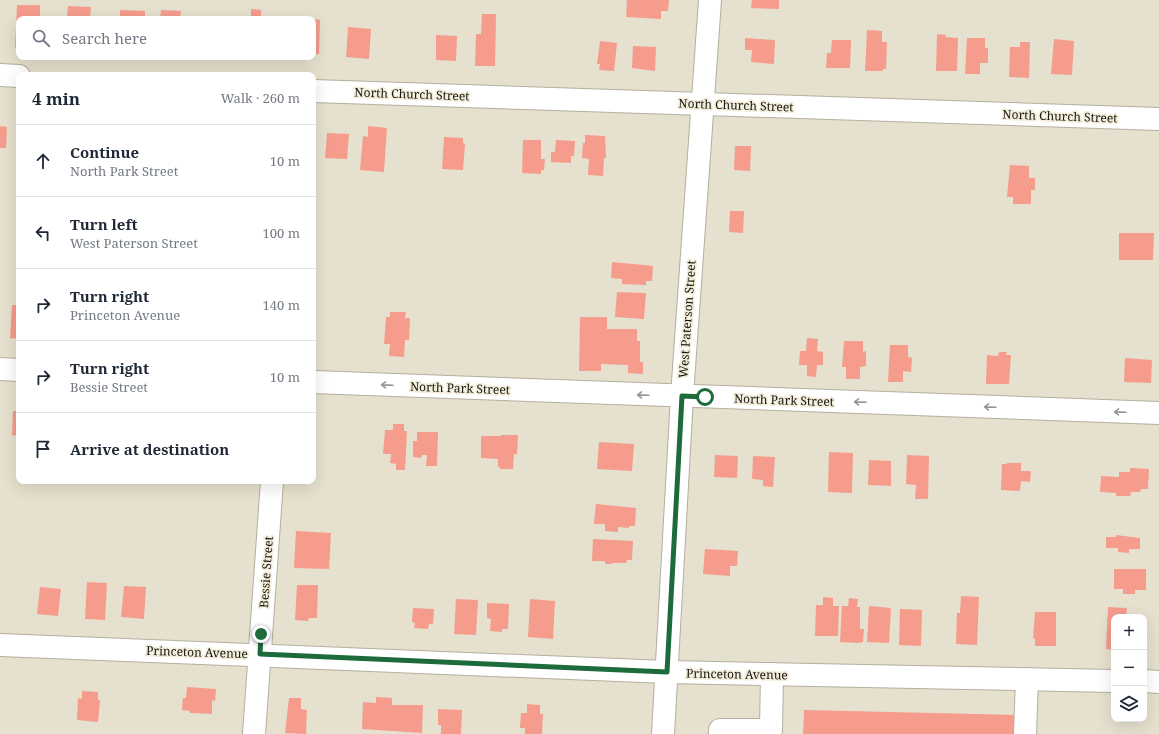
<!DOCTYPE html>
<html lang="en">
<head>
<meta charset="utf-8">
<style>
	:root { --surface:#fff; --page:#f6f6f7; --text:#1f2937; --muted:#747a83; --line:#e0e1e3 }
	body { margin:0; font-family:"Noto Serif",serif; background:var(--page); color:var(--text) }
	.controls { position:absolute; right:12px; bottom:12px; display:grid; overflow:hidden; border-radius:8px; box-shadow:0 4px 16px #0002 }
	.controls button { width:36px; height:36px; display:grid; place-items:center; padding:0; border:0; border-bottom:1px solid var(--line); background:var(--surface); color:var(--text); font:20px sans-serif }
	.stop { position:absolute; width:12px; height:12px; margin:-9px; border:3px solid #1d6b3a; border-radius:50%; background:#fff }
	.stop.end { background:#1d6b3a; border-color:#fff; box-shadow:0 1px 4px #0008 }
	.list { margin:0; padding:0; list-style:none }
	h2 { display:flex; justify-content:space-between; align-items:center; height:52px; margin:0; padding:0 16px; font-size:17px }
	h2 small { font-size:13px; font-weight:400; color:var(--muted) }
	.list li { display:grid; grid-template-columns:26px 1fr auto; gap:12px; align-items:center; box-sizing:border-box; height:72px; padding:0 16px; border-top:1px solid var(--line) }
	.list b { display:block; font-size:15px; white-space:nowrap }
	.list p { margin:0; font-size:13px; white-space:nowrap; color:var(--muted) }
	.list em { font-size:13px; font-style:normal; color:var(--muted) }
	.icon { flex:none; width:22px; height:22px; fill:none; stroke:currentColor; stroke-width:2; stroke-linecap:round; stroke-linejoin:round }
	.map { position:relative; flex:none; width:1159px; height:734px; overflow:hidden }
	.search { position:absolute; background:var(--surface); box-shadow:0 4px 16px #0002; left:16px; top:16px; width:300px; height:44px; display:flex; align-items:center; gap:10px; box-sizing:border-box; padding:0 14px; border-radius:8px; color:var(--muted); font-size:15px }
	.panel { position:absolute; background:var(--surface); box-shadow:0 4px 16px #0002; left:16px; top:72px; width:300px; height:412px; border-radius:8px }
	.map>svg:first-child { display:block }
	.building { fill:#f59c8d }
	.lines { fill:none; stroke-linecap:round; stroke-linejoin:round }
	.minor-casing { stroke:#b4af9e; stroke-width:24 }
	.major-casing { stroke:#b4af9e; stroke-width:24 }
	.minor { stroke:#fff; stroke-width:22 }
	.major { stroke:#fff; stroke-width:22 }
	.oneway { stroke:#989794 }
	.route { stroke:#1d6b3a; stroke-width:5 }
	.labels { text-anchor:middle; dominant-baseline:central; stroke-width:3.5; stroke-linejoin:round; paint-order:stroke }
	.street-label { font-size:12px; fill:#191711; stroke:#f3eedb }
</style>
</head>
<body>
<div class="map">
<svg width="1159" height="734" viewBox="0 0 1159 734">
	<rect width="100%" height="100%" fill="#e6e0ce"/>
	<g class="building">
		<polygon points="627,0 669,0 668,11 661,11 661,19 626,17"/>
		<polygon points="752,0 779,0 779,9 751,8"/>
		<polygon points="17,5 40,5 40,19 19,19 19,48 15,48"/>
		<polygon points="68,6 91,7 90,19 67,19"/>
		<polygon points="251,9 261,10 261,17 270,19 246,19 246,16 251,16"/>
		<polygon points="120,10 145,11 145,19 120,19"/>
		<polygon points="161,10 181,11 180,19 160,19"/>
		<polygon points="482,14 496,14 495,66 475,66 476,34 481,34"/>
		<polygon points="313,19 320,20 319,54 313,54"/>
		<polygon points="348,27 371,29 369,59 346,57"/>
		<polygon points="867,30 882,31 882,42 887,42 886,69 883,69 883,71 865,71"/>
		<polygon points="937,34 946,35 945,37 958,38 957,71 936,71"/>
		<polygon points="436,35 457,36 456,61 436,60"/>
		<polygon points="745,38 775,40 774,64 751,62 752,50 745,50"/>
		<polygon points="967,38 985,38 985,48 988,48 988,63 980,63 980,74 965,74"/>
		<polygon points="1054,39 1074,41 1072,75 1051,74"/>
		<polygon points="832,40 851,40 850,68 826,68 827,53 831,53"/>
		<polygon points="600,41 617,43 614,71 599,70 600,64 597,64"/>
		<polygon points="1020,42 1030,42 1029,78 1009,77 1010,47 1020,47"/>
		<polygon points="633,46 656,47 655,71 632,68"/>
		<polygon points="0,126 7,127 6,148 0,148"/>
		<polygon points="368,126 387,128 384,172 360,170 363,136 368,137"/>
		<polygon points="327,133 349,134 347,159 325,158"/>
		<polygon points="585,135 605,136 606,158 604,158 603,176 588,175 589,159 582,158 583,143 585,143"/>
		<polygon points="444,137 463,138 463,143 465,144 463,170 442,169"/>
		<polygon points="523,140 541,140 541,159 545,159 544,170 541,170 541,174 522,173"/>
		<polygon points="556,140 575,141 574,156 571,156 571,163 551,162 551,152 555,152"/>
		<polygon points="735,146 751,146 750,171 734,170"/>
		<polygon points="1010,165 1029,166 1029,178 1035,178 1035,190 1031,190 1031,204 1013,204 1013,197 1007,197"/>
		<polygon points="730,211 744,211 743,233 729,232"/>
		<polygon points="1119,233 1154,233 1153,260 1119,260"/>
		<polygon points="612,262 653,266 652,281 646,281 646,285 622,284 622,279 611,278"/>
		<polygon points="617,292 646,293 644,319 615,317"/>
		<polygon points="12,305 19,305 19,339 10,338"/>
		<polygon points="390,312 406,312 405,318 410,318 409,340 405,340 404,357 389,356 390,344 384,344 386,317 390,317"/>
		<polygon points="580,317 607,317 607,329 637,329 637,341 640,341 640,362 643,362 643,374 628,373 628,365 601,364 601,371 579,371"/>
		<polygon points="807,338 818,339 817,351 823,352 823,365 817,365 816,377 807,376 807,365 799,365 800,351 806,351"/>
		<polygon points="844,341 863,341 863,352 866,351 866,366 860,367 860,379 846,379 846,367 842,367"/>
		<polygon points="890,345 908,345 908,357 912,358 911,372 903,371 903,382 888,382"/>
		<polygon points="999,352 1007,352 1006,355 1011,355 1009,384 986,384 987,355 998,356"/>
		<polygon points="1125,358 1152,360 1151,383 1124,382"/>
		<polygon points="13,411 19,411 19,436 12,435"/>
		<polygon points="393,424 404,424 404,431 407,431 405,470 396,470 396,464 390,463 391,454 383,454 385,430 393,430"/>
		<polygon points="417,432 438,432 437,466 426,466 427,455 422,455 421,458 413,457 413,441 417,441"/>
		<polygon points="501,435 518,435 517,454 514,454 513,469 500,469 500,467 498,467 498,459 481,458 481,436 501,436"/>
		<polygon points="599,442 634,444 632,471 597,469"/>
		<polygon points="829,452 853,453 852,493 828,492"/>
		<polygon points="715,455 738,456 737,478 714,477"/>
		<polygon points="907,455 929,456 928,499 915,499 916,485 906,484"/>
		<polygon points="753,456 775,457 773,487 763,486 763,480 752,479"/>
		<polygon points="869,460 891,461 891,486 868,485"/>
		<polygon points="1007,463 1021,463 1021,471 1031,471 1030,482 1021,481 1020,491 1001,490 1002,464 1007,464"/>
		<polygon points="1130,468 1149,469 1148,489 1141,489 1140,492 1131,492 1130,496 1116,496 1116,493 1100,492 1101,476 1119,477 1119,472 1130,472"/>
		<polygon points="596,504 636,508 635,526 629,526 629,528 618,527 618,532 605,531 605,524 594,524"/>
		<polygon points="296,531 331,533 329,569 294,568"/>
		<polygon points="1116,535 1140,538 1140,549 1129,549 1129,553 1118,552 1118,548 1106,548 1106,537 1116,537"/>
		<polygon points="593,539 633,541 632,560 627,560 626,563 612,563 612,564 605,564 605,561 592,561"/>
		<polygon points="705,549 738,551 737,566 730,566 730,576 703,574"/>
		<polygon points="1114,569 1146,569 1146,590 1135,590 1135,594 1123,594 1123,589 1114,589"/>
		<polygon points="87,582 107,583 105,620 85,619"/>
		<polygon points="297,585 318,585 317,618 309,618 308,621 295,620"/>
		<polygon points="124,586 146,587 144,619 121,617"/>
		<polygon points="40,587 61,589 58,616 37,614"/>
		<polygon points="961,596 979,597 977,645 956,644 957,613 960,613"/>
		<polygon points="823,597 833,598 833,606 839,606 838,636 815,636 816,605 823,605"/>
		<polygon points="849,598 858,599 857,607 860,607 860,629 864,629 863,642 858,643 840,642 842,606 848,606"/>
		<polygon points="456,599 478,600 476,635 454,634"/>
		<polygon points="530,599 555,601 553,639 528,637"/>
		<polygon points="487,603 509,604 508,629 502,629 502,632 490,631 491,619 487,618"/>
		<polygon points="869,606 891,608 889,643 867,642"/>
		<polygon points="1108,607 1127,608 1126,617 1114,617 1114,650 1106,649"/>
		<polygon points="413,608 434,609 433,624 429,624 428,629 414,628 415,623 412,622"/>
		<polygon points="900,609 922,610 921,646 899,645"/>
		<polygon points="1035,612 1056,612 1056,646 1035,646 1035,639 1033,638"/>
		<polygon points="1144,634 1146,634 1145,652 1144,652"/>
		<polygon points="187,687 216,689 215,701 212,700 212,714 190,713 190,711 182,710 183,698 186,698"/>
		<polygon points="82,691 98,692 98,700 100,700 98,722 77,720 78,698 82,699"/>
		<polygon points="376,697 392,698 392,705 423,705 422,733 362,729 363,702 376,703"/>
		<polygon points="289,698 301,698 301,709 307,710 306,734 285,733"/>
		<polygon points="527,704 540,705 540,714 543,714 542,734 525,734 525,728 520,728 521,713 527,713"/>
		<polygon points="438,709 462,710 461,734 441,734 441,725 438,725"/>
		<polygon points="804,710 1018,715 1018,734 803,734"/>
	</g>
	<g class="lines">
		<defs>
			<g id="minor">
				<polyline points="0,75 19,76"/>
				<polyline points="313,91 1159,119"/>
				<polyline points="0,645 667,672 1114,681"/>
				<polyline points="1144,681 1159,682"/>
				<polyline points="254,734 272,481"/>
				<polyline points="663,734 682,396 710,0"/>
				<polyline points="720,734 720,730 771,730 772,674"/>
				<polyline points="1025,734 1027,679"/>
			</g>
			<g id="major">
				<polyline points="0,369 19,370"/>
				<polyline points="313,382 1159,413"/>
			</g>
		</defs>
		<use href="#minor" class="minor-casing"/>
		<use href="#major" class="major-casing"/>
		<use href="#minor" class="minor"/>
		<use href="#major" class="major"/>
	</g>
	<defs><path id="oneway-shaft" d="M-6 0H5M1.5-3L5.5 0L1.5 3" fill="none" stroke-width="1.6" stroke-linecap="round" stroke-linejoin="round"/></defs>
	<g class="oneway">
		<use href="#oneway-shaft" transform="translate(387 385) rotate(-178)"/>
		<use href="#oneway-shaft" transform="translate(643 395) rotate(-178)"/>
		<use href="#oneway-shaft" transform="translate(860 402) rotate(-178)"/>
		<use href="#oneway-shaft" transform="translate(990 407) rotate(-178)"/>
		<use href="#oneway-shaft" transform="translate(1120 412) rotate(-178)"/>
	</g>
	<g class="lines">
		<polyline class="route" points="261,634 260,654 667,672 682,396 705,397"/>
	</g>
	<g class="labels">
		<g class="street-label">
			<text transform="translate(412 94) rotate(2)">North Church Street</text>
			<text transform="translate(736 105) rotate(2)">North Church Street</text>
			<text transform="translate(1060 116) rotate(2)">North Church Street</text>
			<text transform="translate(687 319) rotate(-86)">West Paterson Street</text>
			<text transform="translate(460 388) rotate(2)">North Park Street</text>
			<text transform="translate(784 400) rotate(2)">North Park Street</text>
			<text transform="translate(266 572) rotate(-86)">Bessie Street</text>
			<text transform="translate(197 652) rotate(2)">Princeton Avenue</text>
			<text transform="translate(737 674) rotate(1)">Princeton Avenue</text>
		</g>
	</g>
</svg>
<div class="controls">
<button>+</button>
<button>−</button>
<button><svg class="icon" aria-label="layers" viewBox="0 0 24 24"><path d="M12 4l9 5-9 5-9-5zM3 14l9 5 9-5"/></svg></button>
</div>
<div class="stop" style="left:705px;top:397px"></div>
<div class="stop end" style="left:261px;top:634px"></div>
<div class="search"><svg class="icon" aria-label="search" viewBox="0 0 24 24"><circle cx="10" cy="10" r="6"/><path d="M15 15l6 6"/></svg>Search here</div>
<section class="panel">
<h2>4 min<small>Walk · 260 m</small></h2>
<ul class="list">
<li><svg class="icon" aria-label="ahead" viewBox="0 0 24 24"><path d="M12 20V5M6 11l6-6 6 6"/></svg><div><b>Continue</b><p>North Park Street</p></div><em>10 m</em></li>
<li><svg class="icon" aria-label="left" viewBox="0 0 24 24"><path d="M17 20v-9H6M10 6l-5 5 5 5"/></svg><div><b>Turn left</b><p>West Paterson Street</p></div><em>100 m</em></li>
<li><svg class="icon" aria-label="right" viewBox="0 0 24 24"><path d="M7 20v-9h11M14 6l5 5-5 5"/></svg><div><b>Turn right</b><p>Princeton Avenue</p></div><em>140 m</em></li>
<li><svg class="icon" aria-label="right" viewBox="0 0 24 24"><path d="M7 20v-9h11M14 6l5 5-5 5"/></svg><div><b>Turn right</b><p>Bessie Street</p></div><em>10 m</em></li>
<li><svg class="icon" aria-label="arrive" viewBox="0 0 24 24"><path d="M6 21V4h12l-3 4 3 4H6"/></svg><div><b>Arrive at destination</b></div></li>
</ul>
</section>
</div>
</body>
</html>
